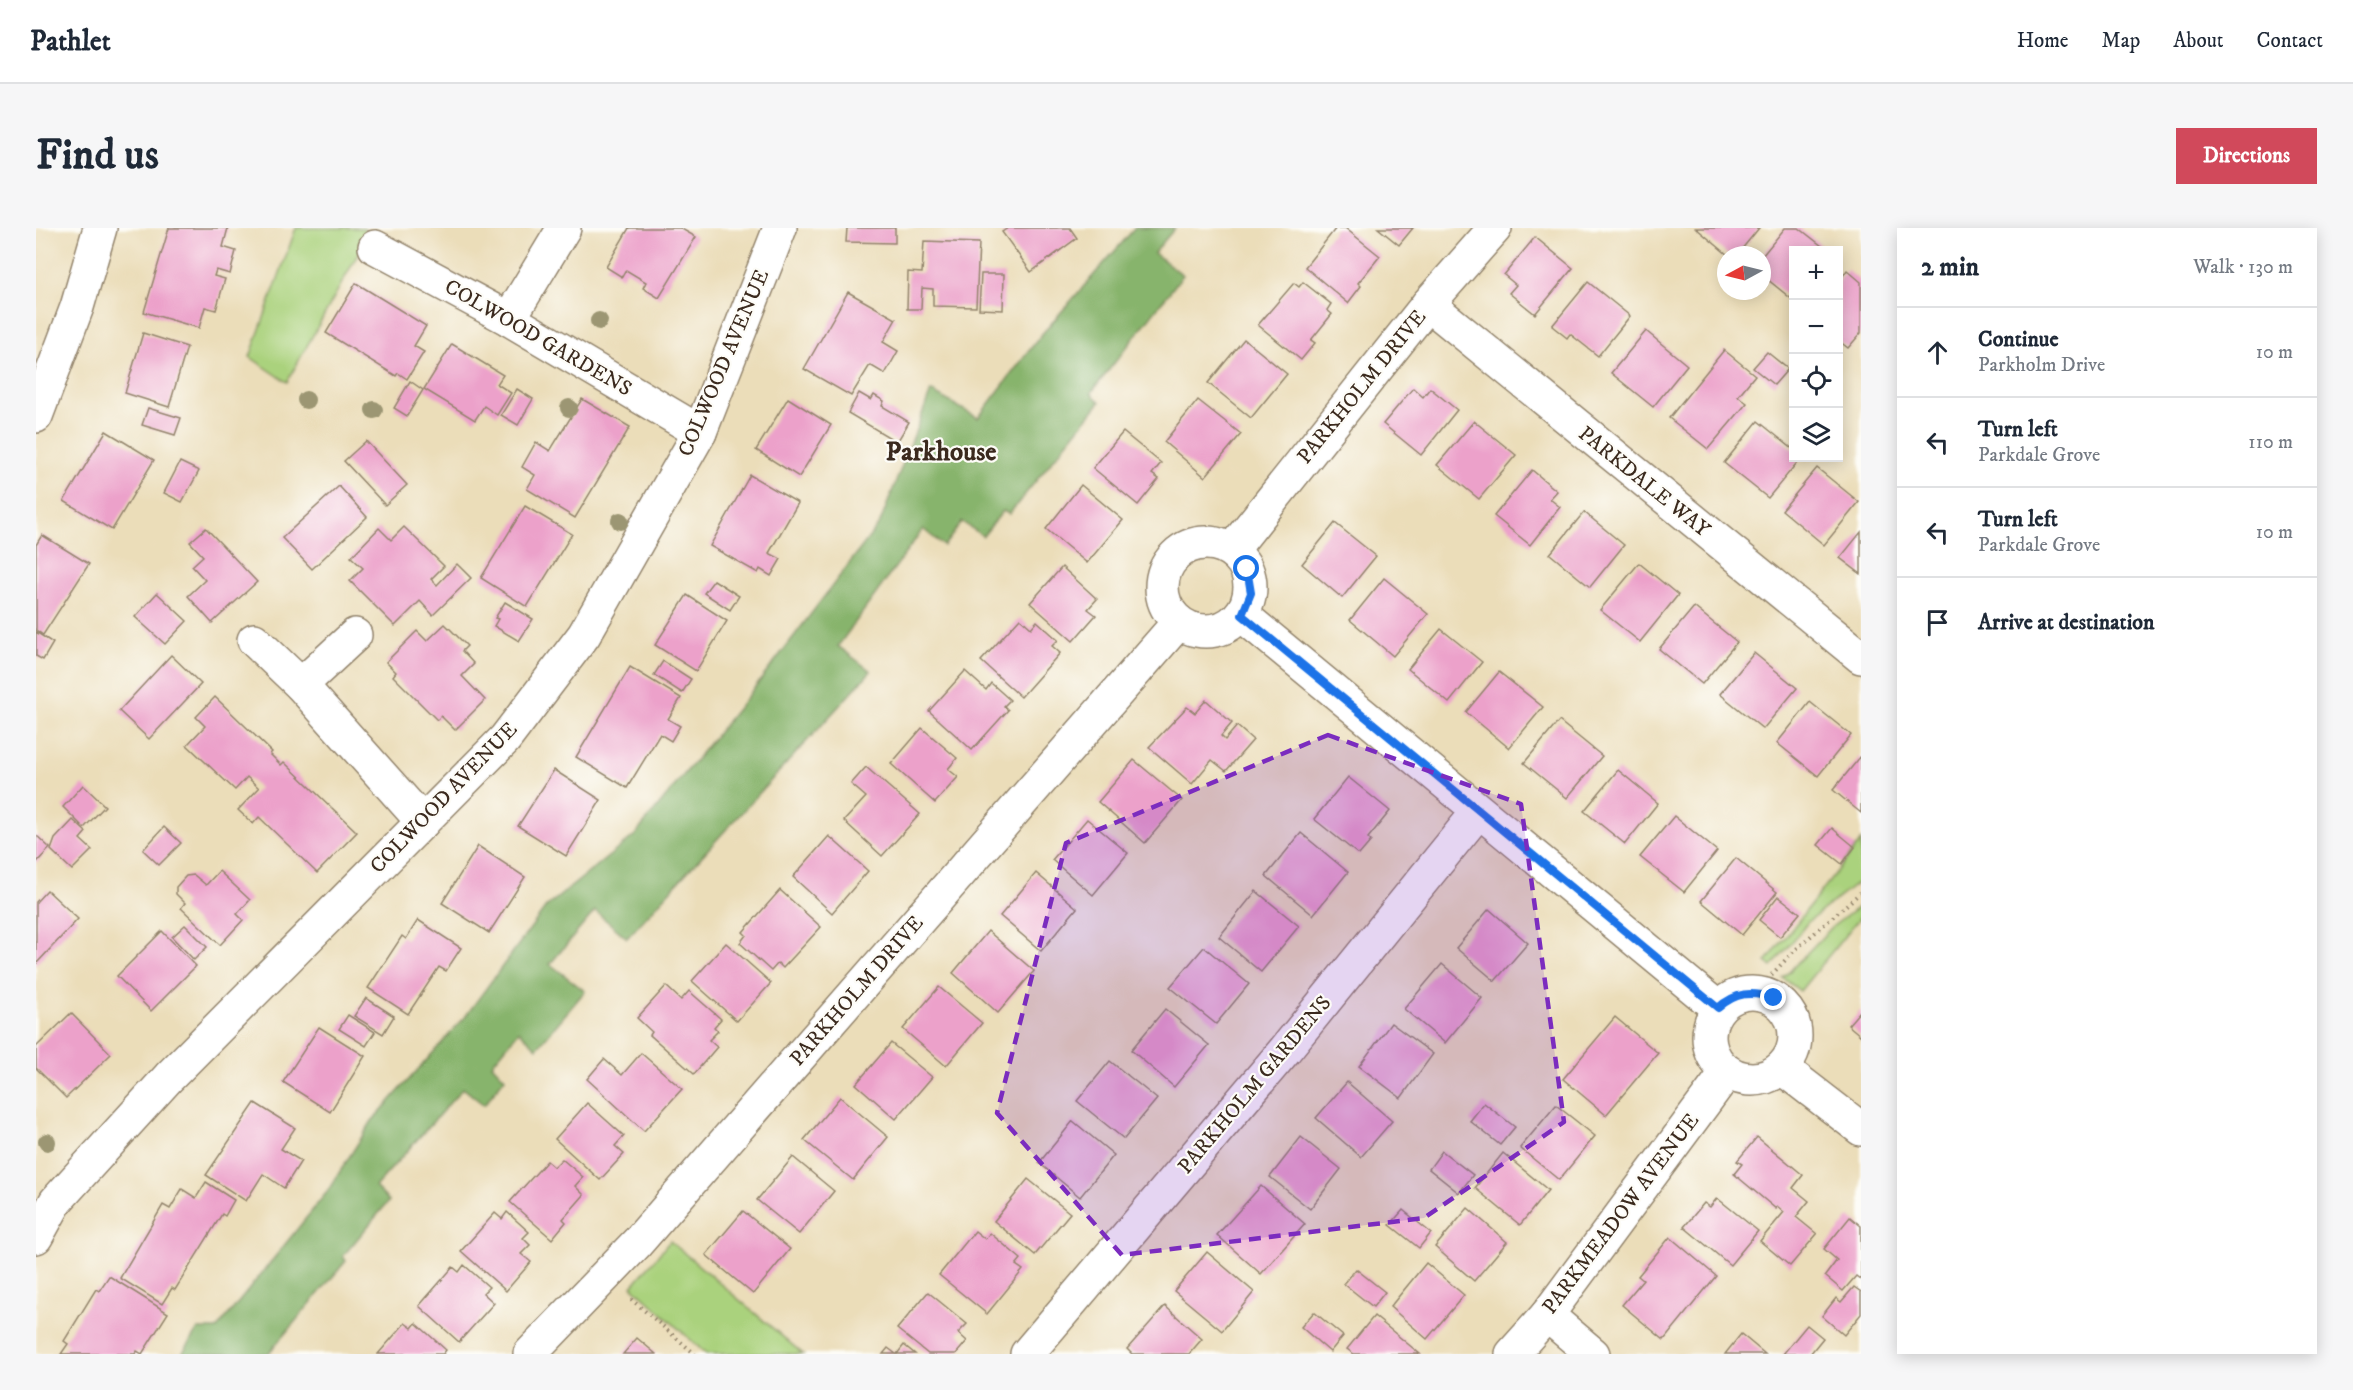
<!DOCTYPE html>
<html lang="en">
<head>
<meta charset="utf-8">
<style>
	:root { --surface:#fff; --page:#f6f6f7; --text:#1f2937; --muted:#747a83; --line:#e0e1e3; --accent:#d1495b }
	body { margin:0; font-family:"IM FELL DW Pica",serif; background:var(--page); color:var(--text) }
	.controls { position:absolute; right:18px; top:18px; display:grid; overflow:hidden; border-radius:0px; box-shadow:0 3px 15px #0003 }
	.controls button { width:54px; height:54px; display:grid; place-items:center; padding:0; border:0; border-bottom:2px solid var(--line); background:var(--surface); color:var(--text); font:30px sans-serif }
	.compass { position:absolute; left:1681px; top:18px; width:54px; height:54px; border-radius:50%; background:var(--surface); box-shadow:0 3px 15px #0003; rotate:263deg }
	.stop { position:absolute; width:18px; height:18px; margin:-14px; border:4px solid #1a73e8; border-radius:50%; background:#fff }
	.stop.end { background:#1a73e8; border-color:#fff; box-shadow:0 2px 6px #0008 }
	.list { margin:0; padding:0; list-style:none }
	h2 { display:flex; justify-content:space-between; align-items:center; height:78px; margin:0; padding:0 24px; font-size:26px }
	h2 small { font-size:20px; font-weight:400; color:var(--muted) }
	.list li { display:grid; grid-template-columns:39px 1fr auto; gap:18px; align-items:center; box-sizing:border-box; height:90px; padding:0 24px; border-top:2px solid var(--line) }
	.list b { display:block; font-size:22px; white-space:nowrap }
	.list p { margin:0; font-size:20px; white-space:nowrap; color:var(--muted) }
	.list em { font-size:20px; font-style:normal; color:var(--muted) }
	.icon { flex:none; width:33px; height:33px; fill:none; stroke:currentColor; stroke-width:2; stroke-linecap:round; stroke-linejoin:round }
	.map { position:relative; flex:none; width:1825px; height:1126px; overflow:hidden; border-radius:0px }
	header { display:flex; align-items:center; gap:36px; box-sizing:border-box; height:84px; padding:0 30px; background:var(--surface); border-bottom:2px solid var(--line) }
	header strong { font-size:28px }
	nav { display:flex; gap:33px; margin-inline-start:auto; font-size:21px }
	.intro { display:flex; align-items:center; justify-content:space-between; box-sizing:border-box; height:144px; padding:0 36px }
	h1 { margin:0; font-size:42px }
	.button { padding:15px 27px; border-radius:0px; background:var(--accent); color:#fff; font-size:21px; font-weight:700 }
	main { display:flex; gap:36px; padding:0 36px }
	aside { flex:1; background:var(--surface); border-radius:0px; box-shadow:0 3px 15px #0003 }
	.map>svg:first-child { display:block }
	.green { fill:#aad27d; stroke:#727e4e; stroke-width:1.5 }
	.forest { fill:#87b46c; stroke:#616f45; stroke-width:1.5 }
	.building { fill:#eca1ca }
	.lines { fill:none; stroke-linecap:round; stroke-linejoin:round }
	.street-casing { stroke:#93846c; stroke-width:36 }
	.path { stroke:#93846c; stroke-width:4; stroke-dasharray:1.5 4.5; stroke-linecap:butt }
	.street { stroke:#fff; stroke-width:33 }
	.tree { fill:#9c9673 }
	.route { stroke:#1a73e8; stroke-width:8 }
	.marked { fill:#7b2cbf; fill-opacity:0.2; stroke:#7b2cbf; stroke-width:4.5; stroke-dasharray:12 8; stroke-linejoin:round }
	.labels { text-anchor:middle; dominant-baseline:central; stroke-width:4.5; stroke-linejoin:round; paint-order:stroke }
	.street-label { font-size:21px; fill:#3b2a1e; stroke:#fdfcf7 }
	.district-label { font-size:27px; font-weight:bold; fill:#3b2a1e; stroke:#fdfcf7 }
</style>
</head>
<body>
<header>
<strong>Pathlet</strong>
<nav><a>Home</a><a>Map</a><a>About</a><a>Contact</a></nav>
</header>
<div class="intro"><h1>Find us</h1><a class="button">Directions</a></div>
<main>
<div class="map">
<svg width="1825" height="1126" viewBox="0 0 1825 1126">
	<rect width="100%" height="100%" fill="#fdfcf7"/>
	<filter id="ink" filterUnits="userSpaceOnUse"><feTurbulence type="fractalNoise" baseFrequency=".0167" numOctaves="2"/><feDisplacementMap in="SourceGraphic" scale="12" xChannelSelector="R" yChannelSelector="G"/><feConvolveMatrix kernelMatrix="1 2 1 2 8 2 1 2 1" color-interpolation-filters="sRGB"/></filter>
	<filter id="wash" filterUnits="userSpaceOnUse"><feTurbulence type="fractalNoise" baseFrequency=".008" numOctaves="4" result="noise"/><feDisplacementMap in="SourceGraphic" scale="24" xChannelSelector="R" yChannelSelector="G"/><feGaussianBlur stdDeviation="1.35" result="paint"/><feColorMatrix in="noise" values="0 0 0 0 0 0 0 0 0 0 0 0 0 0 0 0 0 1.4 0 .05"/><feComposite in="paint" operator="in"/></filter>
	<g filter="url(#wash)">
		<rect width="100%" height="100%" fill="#ebddb9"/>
		<g class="green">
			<polygon points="260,0 328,0 332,8 251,154 214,129"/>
			<polygon points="1825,613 1825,652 1772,694 1736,739 1730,734"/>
			<polygon points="1825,677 1825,688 1764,763 1747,750 1796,699"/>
			<polygon points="634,1013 767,1126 670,1126 596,1058"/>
		</g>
		<polygon class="forest" points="1099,0 1139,0 1118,25 1147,47 1055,165 1064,174 973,286 967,283 947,308 926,294 908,318 887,301 802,418 835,443 591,710 559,683 514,736 549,763 501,820 483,803 456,836 469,850 448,877 427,860 339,959 353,973 307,1028 310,1033 232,1126 146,1126 162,1101 181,1101 291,964 336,893 429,789 510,679 599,607 727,449 844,295 895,163 942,190 1005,107"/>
		<g id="blocks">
			<g class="building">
				<polygon points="133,0 192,0 187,19 200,23 194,46 180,42 178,48 189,51 180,82 169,79 163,100 108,84"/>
				<polygon points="593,0 644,0 660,9 623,70 607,60 610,54 590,42 586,49 570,39"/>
				<polygon points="811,0 859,0 859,15 810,14"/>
				<polygon points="972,0 1034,0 1041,10 995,44 966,4"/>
				<polygon points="1300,0 1309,0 1344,28 1322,55 1325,58 1312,75 1269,39"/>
				<polygon points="1342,0 1377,0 1363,17"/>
				<polygon points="1660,0 1723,0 1701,27 1692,27"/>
				<polygon points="1749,0 1763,0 1791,22 1758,22 1758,73 1726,47 1726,28"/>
				<polygon points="1499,9 1537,40 1499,86 1473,65 1480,57 1468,47"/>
				<polygon points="888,13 943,15 940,79 897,78 897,61 886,60 885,81 871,81 872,44 886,45"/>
				<polygon points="1811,42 1825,54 1825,105 1812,120 1803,113 1803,53"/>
				<polygon points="945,46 968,46 967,82 943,81"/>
				<polygon points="1267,54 1295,76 1291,82 1296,86 1275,112 1279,115 1265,132 1222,97 1258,55 1263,59"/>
				<polygon points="1552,54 1594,88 1562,128 1534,106 1531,110 1516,98"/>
				<polygon points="320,55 390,98 378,118 388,124 371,151 362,145 360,148 290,105"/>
				<polygon points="812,64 860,91 847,114 862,123 849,146 834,137 815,168 768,141"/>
				<polygon points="1610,103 1651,137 1617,179 1575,145"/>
				<polygon points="107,105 151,119 133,179 89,165"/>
				<polygon points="1208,111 1251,146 1215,190 1172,155"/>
				<polygon points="416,116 467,147 461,156 475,165 461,187 448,178 439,192 388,161"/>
				<polygon points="1688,122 1719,147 1702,168 1711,175 1672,221 1633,190"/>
				<polygon points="1731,124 1752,141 1738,157 1717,140"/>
				<polygon points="374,153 387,162 371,188 358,180"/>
				<polygon points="1377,160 1387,169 1394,160 1421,182 1385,227 1347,196"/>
				<polygon points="481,161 497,171 482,197 465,187"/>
				<polygon points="823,165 835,172 838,167 848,173 846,178 873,194 861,214 812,185"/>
				<polygon points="752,170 795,197 763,249 720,222"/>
				<polygon points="546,171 594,199 539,290 491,261 499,247 486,239 500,214 514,223"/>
				<polygon points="1162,172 1205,206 1169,249 1128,214"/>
				<polygon points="112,180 145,190 139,207 106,197"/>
				<polygon points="1438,193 1480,227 1443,271 1401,237"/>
				<polygon points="1722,193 1758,222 1758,230 1765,230 1732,270 1688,235"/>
				<polygon points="70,203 118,232 76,302 28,273"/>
				<polygon points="1087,204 1125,235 1116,246 1123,251 1102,277 1057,240"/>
				<polygon points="330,213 371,257 349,277 308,233"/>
				<polygon points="144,234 163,243 146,274 128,265"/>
				<polygon points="1781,240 1823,274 1788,317 1746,282"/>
				<polygon points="1496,242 1521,263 1514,271 1524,279 1494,317 1458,288"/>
				<polygon points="714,247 762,275 733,325 745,331 735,348 724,341 722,345 674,318"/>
				<polygon points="1045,257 1087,292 1051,335 1010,301"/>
				<polygon points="303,258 331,289 276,341 246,310"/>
				<polygon points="489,278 536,306 491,379 445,350"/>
				<polygon points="1548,284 1588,317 1554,359 1514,326"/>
				<polygon points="1299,295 1340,328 1306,370 1266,336"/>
				<polygon points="368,299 408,338 395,351 401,357 421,336 435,350 397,387 384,373 359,398 314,353 327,340 315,329 343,300 355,312"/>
				<polygon points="170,300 221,354 176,395 152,368 169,352 156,338 167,328 154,314"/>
				<polygon points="1825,304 1825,346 1804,330"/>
				<polygon points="6,307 53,336 7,407 0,402 0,317"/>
				<polygon points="1603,335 1642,367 1604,414 1564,382"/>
				<polygon points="1026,339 1061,371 1052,381 1060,387 1037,413 994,375"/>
				<polygon points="1348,350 1392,386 1357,428 1314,392"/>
				<polygon points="678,352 703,368 694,382 668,365"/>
				<polygon points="121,365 151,393 129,416 99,389"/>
				<polygon points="651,367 691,393 660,443 619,417"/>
				<polygon points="469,374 497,391 483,413 458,398 462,391 459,390"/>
				<polygon points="1658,379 1701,414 1666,456 1623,421"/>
				<polygon points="984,390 995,400 1001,393 1022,412 1016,418 1024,425 985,469 945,433"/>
				<polygon points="409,396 431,418 426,423 438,436 426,448 449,472 419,502 405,488 401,492 357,448 360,444 350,434 381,403 391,413"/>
				<polygon points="1405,401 1446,434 1413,475 1372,441"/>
				<polygon points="0,404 17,415 7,432 0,428"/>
				<polygon points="1718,425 1761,460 1727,501 1684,466"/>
				<polygon points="135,427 165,456 113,511 83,483"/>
				<polygon points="627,433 655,451 646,465 618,447"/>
				<polygon points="594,439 645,470 632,491 644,498 635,513 624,506 591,560 540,529"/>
				<polygon points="929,443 950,462 955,455 974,472 968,478 972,482 936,522 893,483"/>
				<polygon points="1463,444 1507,479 1473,520 1430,484"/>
				<polygon points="179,469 236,524 234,526 245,537 248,534 321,604 281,645 223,589 217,596 202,582 223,560 211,549 199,562 151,517 169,498 160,489"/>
				<polygon points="1170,472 1196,495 1185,508 1189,512 1201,498 1217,512 1190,543 1176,532 1156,556 1113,519 1151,479 1159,485"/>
				<polygon points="1774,474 1815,507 1782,548 1741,515"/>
				<polygon points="1523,493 1566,528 1531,570 1488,535"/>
				<polygon points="886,500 921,530 912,541 922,549 899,575 855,536"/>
				<polygon points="1825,528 1825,585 1797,562"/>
				<polygon points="1098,532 1146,572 1109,615 1062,574"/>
				<polygon points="830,539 884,586 846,628 808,593 830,569 815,556"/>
				<polygon points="518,542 565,572 530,628 482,598"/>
				<polygon points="1582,542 1622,575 1589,616 1548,583"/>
				<polygon points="1312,549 1354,583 1332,610 1335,613 1323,627 1278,591"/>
				<polygon points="47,557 69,578 48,600 27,579"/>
				<polygon points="1638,588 1681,623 1648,664 1604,629"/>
				<polygon points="1051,591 1092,625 1057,667 1016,632"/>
				<polygon points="37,592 50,604 44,611 56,622 36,642 15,622 19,611"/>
				<polygon points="128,599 145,615 123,637 107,622"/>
				<polygon points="1796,600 1819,619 1806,636 1782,617"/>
				<polygon points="1265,605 1312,644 1277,687 1230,648"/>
				<polygon points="0,607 14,620 0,635"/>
				<polygon points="793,608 832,643 796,685 757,649"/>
				<polygon points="442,618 489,649 453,705 406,675"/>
				<polygon points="1700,630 1741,664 1706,707 1665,673"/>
				<polygon points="183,643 214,672 201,686 207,692 184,717 145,680 149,675 140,666 140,659 150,648 158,647 170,657"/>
				<polygon points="1000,645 1041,680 1005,723 964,688"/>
				<polygon points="11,662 42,691 0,736 0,674"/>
				<polygon points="744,662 785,699 747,740 742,735 735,743 704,715 710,707 707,704"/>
				<polygon points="1220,663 1263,698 1225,744 1183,709"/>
				<polygon points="1742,668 1764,685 1744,709 1723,692"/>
				<polygon points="1453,681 1492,715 1459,753 1420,720"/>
				<polygon points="382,692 425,720 410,743 403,739 372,786 332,760 366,708 370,711"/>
				<polygon points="149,697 171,719 158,732 136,709"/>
				<polygon points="126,703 160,738 115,783 81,748"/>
				<polygon points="952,703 998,743 962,785 917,745"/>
				<polygon points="690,715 735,755 701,793 656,753"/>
				<polygon points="1168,719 1213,756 1180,796 1134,759"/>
				<polygon points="1406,736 1446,770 1409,815 1368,781"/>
				<polygon points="630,758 645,772 653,763 685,791 678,799 682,803 673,812 681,819 658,846 614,807 616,804 601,790"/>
				<polygon points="903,759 946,795 910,838 867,801"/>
				<polygon points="330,770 358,788 347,806 318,788"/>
				<polygon points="1129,781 1173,817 1138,859 1095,822"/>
				<polygon points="1825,782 1825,808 1812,797"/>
				<polygon points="35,785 75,826 30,870 0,840 0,819"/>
				<polygon points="312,787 339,804 330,818 303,801"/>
				<polygon points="1579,789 1622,825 1570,887 1527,851"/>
				<polygon points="1355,795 1397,826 1365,870 1323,838"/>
				<polygon points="283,799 329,828 294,884 247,854"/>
				<polygon points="855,815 896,849 860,891 820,856"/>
				<polygon points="605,825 646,861 608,903 551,851 568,831 586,847"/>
				<polygon points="1074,833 1121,871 1088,911 1041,873"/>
				<polygon points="1311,854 1356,893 1325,929 1280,890"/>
				<polygon points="804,869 852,909 817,952 768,912"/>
				<polygon points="219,875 259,900 245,921 265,933 248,960 227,946 210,973 170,947"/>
				<polygon points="551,875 588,908 579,918 588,926 564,952 519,911"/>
				<polygon points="1448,875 1479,899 1464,917 1434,893"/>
				<polygon points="1520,877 1559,908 1523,952 1484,920"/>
				<polygon points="1037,893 1078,927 1044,969 1003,935"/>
				<polygon points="1265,909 1305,941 1274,981 1234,949"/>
				<polygon points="1721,909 1767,947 1757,960 1773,973 1760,989 1781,1006 1754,1038 1724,1013 1748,984 1741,978 1740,981 1698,946 1706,936 1701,933"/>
				<polygon points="1406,923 1437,947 1423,965 1393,941"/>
				<polygon points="1467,925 1512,962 1484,997 1439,960"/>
				<polygon points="757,929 798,963 763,1006 721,972"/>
				<polygon points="526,931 547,949 539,958 548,967 527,991 530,994 516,1011 474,974 511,933 518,939"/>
				<polygon points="992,951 1034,985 999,1027 958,993"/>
				<polygon points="170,954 198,972 189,988 186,986 139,1062 136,1060 126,1076 84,1050 127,977 134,981 146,961 160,970"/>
				<polygon points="1225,958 1269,996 1225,1046 1181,1007"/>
				<polygon points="1681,970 1722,1003 1694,1037 1648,999 1668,975 1674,979"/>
				<polygon points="1432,980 1471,1014 1438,1053 1399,1019"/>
				<polygon points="1367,982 1395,1005 1383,1020 1354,997"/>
				<polygon points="707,983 754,1021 717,1066 670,1027"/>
				<polygon points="471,984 493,1004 487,1010 494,1017 485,1026 495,1034 470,1063 425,1023 459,985 466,991"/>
				<polygon points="1814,989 1825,998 1825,1052 1820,1048 1807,1063 1789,1048 1801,1032 1788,1021"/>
				<polygon points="939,1003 949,1011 954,1005 985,1031 980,1037 987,1042 951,1086 903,1047"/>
				<polygon points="1634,1009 1680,1048 1628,1112 1586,1077 1607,1052 1602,1048"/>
				<polygon points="1171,1024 1218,1064 1186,1103 1138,1063"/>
				<polygon points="1390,1035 1428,1067 1391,1111 1354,1079"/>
				<polygon points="428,1037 453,1059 447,1065 458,1075 423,1114 383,1078 417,1039 423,1044"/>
				<polygon points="1320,1041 1349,1064 1337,1079 1308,1056"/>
				<polygon points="73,1048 132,1085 106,1126 101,1123 99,1126 25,1126 32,1116 28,1113 60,1061 63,1063"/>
				<polygon points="1818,1059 1825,1064 1825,1086 1808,1107 1786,1088 1800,1070 1805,1074"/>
				<polygon points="892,1064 931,1096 922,1105 931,1113 920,1126 892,1126 861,1101"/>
				<polygon points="1129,1078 1166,1111 1153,1126 1096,1126 1091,1121"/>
				<polygon points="1278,1084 1307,1108 1294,1124 1265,1099"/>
				<polygon points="1338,1088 1384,1126 1318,1126 1311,1121"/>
				<polygon points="369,1095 376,1100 380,1095 410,1122 407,1126 342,1126"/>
				<polygon points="1771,1097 1787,1110 1774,1126 1747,1126"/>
				<polygon points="1705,1106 1729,1126 1689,1126"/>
				<polygon points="601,1110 620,1126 587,1126"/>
				<polygon points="868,1117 879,1126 861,1126"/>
				<polygon points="852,1120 860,1126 847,1126"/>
			</g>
		</g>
	</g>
	<g filter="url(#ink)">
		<use href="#blocks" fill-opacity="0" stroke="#93846c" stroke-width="1.5"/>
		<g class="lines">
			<defs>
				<g id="street">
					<polyline points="339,19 473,91 664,204"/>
					<polyline points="1392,76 1825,429"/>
					<polyline points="473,91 528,0"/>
					<polyline points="0,188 41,79 64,0"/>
					<circle cx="1170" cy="359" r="44"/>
					<polyline points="1196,322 1392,76 1459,0"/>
					<polyline points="1206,387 1682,780"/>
					<polyline points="218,412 265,457 387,594"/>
					<polyline points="265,457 319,407"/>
					<circle cx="1716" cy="808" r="43"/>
					<polyline points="1746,840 1825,901"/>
					<polyline points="0,1009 20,973 133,849 469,511 548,407 664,204 744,0"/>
					<polyline points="1511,1087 1557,1126"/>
					<polyline points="494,1126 601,1015 1142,395"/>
					<polyline points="991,1126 1249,822 1442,584"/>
					<polyline points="1476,1126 1511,1087 1691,844"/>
				</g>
			</defs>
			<use href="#street" class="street-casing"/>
			<g class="path">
				<polyline points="1719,764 1758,723 1825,664"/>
				<polyline points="595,1071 659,1126"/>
			</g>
			<use href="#street" class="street"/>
		</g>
		<g class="tree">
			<circle cx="563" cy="93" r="9"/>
			<circle cx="270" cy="172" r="9"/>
			<circle cx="533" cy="180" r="9"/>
			<circle cx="338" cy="182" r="9"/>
			<circle cx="584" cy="293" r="9"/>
			<circle cx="11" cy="914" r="9"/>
		</g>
	</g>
	<g class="lines" filter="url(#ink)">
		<path class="route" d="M1211,341L1215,365L1206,387L1682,780C1700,764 1715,763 1738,770"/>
	</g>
	<path class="marked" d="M1292,507L1485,576L1528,894L1388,990L1086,1027L961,885L1030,615Z"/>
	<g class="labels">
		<g class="street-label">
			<text transform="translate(502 110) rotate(30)">COLWOOD GARDENS</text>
			<text transform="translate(688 135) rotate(-67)">COLWOOD AVENUE</text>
			<text transform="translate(1326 159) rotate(-51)">PARKHOLM DRIVE</text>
			<text transform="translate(1608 254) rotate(39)">PARKDALE WAY</text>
			<text transform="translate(408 570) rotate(-46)">COLWOOD AVENUE</text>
			<text transform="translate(821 763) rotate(-49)">PARKHOLM DRIVE</text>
			<text transform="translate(1219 857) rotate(-50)">PARKHOLM GARDENS</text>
			<text transform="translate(1585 986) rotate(-53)">PARKMEADOW AVENUE</text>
		</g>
		<g class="district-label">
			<text x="905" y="224">Parkhouse</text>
		</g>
	</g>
</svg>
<div class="controls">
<button>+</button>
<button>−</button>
<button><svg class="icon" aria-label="locate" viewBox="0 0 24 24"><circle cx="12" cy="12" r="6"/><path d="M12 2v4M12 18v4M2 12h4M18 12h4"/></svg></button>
<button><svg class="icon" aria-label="layers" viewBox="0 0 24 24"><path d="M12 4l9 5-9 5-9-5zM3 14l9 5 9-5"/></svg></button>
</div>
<svg class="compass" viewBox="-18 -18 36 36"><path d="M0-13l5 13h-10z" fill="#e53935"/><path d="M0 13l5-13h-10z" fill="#747a83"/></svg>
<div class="stop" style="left:1211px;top:341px"></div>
<div class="stop end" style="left:1738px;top:770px"></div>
</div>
<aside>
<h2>2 min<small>Walk · 130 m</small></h2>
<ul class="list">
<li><svg class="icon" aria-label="ahead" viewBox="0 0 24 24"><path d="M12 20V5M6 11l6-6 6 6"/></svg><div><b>Continue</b><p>Parkholm Drive</p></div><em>10 m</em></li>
<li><svg class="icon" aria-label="left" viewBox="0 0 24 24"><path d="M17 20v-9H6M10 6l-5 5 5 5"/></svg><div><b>Turn left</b><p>Parkdale Grove</p></div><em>110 m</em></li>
<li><svg class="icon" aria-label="left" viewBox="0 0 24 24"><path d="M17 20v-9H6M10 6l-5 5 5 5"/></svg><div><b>Turn left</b><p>Parkdale Grove</p></div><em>10 m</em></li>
<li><svg class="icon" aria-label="arrive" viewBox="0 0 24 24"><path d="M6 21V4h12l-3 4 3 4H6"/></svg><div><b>Arrive at destination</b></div></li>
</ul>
</aside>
</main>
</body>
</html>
